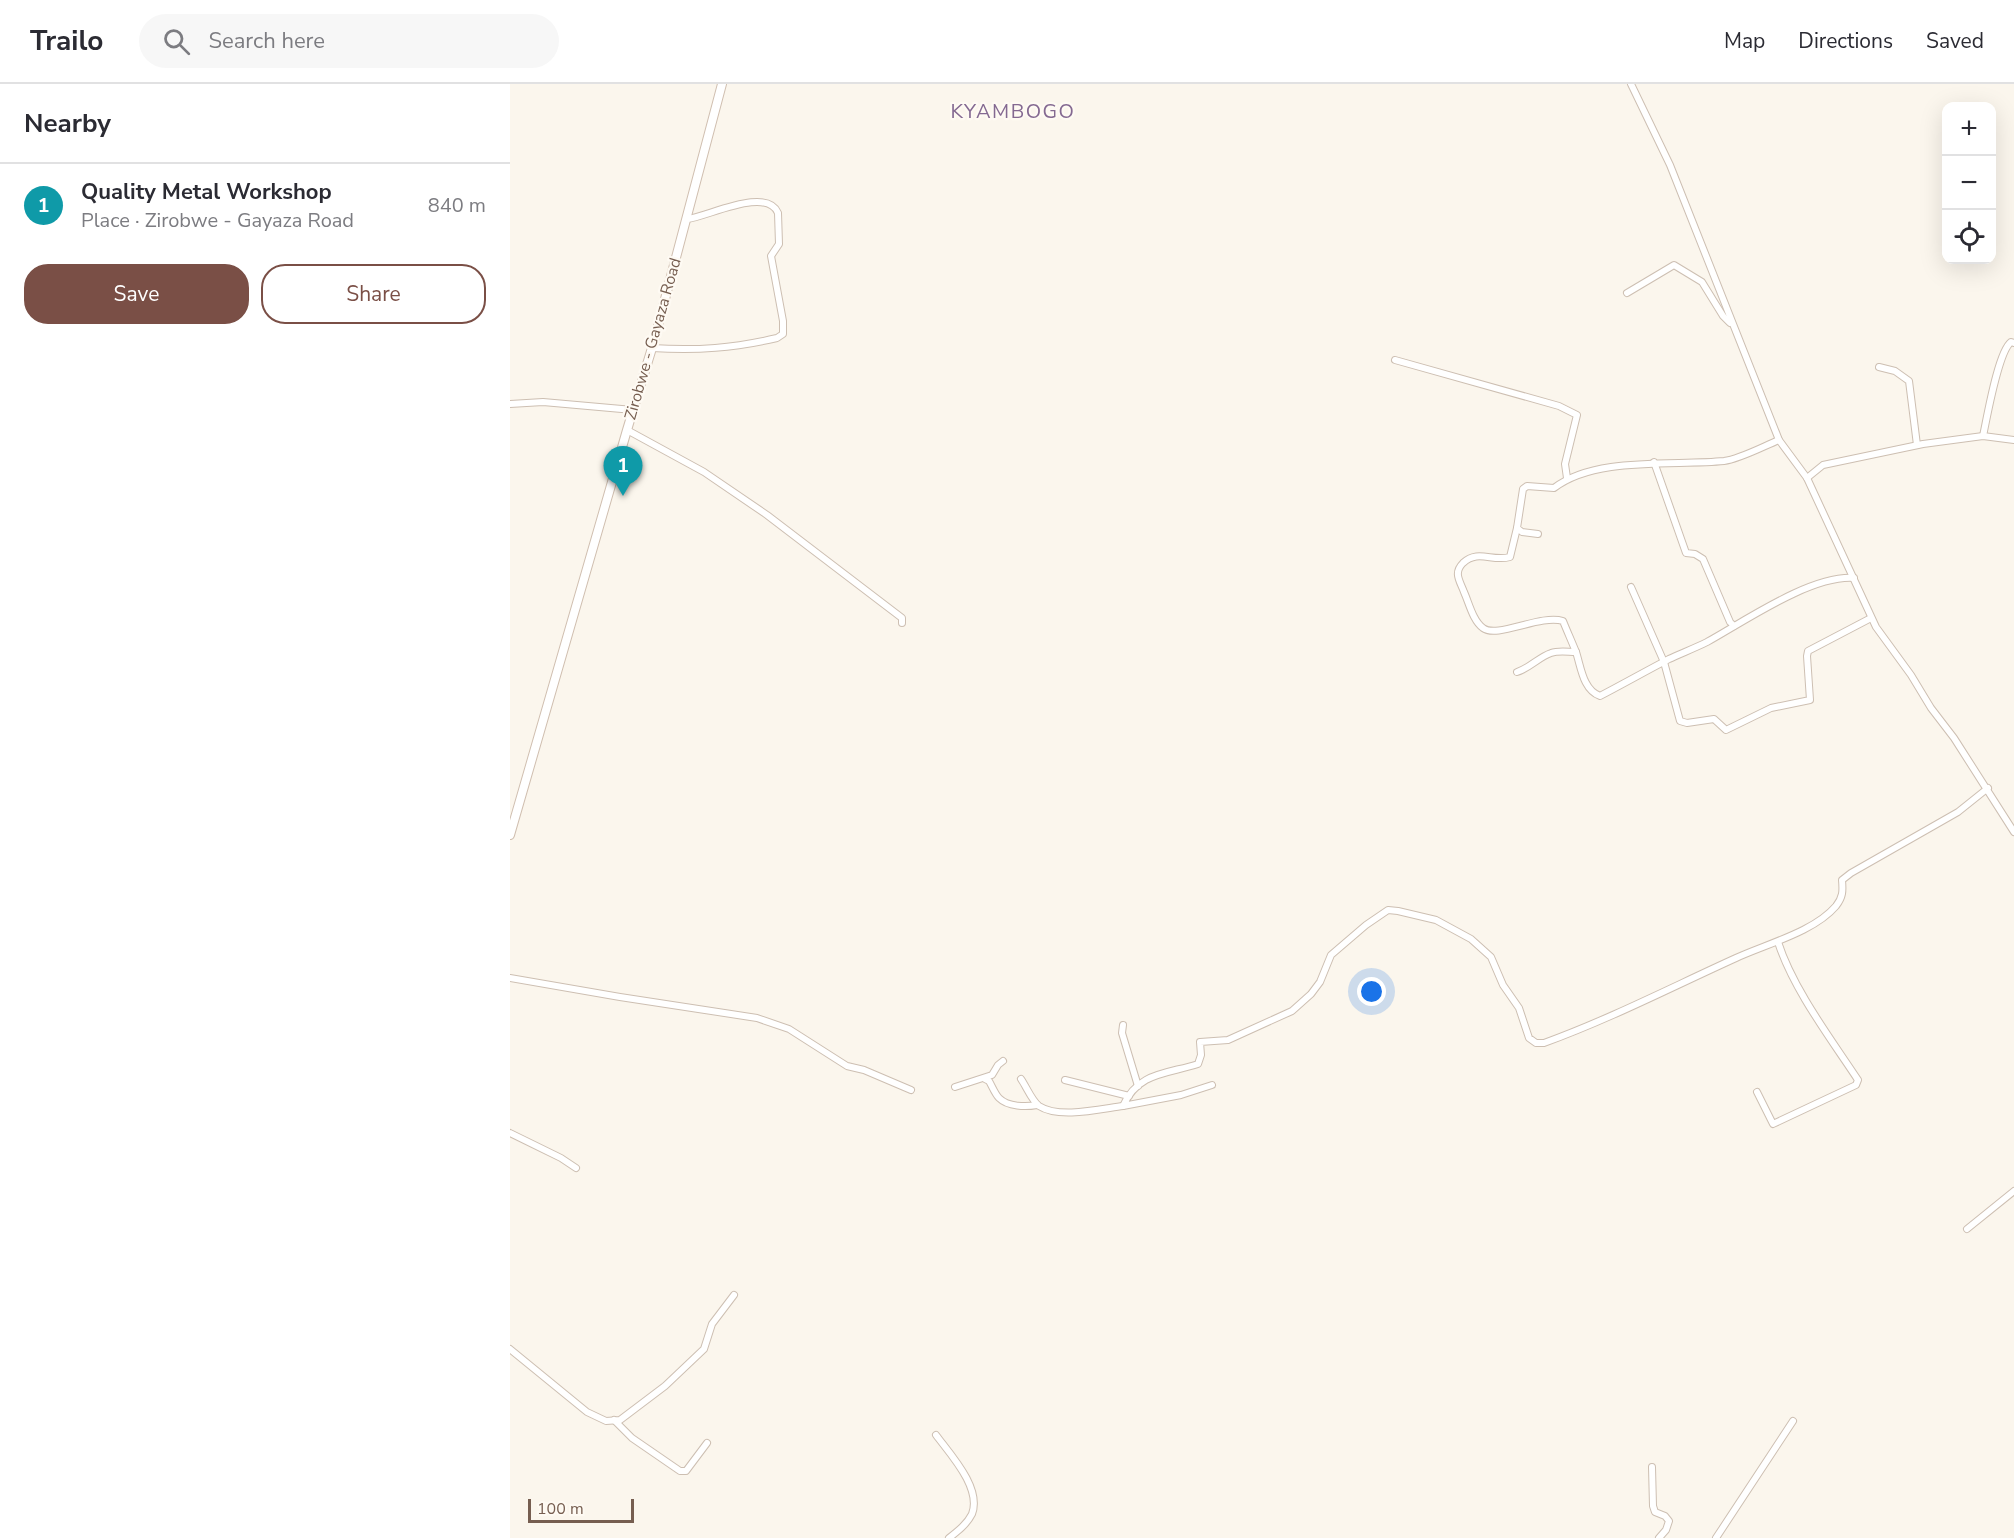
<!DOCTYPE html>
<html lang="en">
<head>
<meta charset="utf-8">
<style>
	:root { --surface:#fff; --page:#f7f7f7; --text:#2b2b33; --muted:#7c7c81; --line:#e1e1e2; --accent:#7a4f46 }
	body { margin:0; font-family:"Nunito Sans",sans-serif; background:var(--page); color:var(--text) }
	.controls { position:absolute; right:18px; top:18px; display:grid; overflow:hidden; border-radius:12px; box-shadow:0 6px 24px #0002 }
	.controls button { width:54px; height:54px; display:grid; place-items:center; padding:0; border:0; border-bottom:2px solid var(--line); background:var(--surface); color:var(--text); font:30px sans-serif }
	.scale { position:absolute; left:18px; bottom:15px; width:106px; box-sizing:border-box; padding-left:6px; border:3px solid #765e50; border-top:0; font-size:16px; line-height:21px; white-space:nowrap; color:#765e50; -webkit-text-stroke:4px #fefaf3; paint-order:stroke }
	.you { position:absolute; left:862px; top:908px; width:21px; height:21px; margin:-15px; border:4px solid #fff; border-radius:50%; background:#1a73e8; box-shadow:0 0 0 9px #1a73e833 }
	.badge { display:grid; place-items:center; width:39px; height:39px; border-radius:50%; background:var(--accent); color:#fff; font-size:20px; font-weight:700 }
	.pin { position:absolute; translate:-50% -50px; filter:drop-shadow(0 2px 3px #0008) }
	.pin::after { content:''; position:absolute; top:32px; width:21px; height:18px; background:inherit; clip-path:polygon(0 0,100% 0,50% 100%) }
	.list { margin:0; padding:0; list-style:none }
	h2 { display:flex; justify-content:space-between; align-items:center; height:78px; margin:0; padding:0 24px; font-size:26px }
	h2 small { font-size:20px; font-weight:400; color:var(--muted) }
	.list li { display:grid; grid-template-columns:39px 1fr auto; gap:18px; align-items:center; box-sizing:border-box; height:84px; padding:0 24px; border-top:2px solid var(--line) }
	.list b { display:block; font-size:22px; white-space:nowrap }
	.list p { margin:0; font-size:20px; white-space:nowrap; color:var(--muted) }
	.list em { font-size:20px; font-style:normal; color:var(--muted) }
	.actions { display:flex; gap:12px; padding:18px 24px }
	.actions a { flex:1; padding:14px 0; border:2px solid var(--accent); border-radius:24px; text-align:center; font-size:21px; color:var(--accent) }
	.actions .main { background:var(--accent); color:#fff }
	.icon { flex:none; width:33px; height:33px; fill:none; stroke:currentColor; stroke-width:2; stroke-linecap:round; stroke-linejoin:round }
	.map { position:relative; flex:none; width:1504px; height:1454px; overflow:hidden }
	header { display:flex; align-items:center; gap:36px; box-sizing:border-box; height:84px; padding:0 30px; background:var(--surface); border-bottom:2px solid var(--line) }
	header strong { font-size:28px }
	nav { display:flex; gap:33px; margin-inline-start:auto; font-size:21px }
	.search { width:420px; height:54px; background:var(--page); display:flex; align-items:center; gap:15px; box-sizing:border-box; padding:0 21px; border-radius:33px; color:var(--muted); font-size:22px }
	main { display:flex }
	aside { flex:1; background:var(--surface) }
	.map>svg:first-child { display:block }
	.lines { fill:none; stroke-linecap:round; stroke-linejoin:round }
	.street-casing { stroke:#cdbfb2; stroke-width:8 }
	.secondary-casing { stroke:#d0bfb0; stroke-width:10 }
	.street { stroke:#fff; stroke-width:6 }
	.secondary { stroke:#fff; stroke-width:8 }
	.labels { text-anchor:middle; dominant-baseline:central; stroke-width:4.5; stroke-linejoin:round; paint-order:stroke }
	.street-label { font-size:16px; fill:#765e50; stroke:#fefaf3 }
	.quarter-label { font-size:20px; letter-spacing:1.5px; fill:#846991; stroke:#fefaf3 }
</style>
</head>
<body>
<header>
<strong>Trailo</strong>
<div class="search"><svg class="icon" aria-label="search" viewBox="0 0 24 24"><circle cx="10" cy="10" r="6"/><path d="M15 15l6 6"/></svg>Search here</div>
<nav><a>Map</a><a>Directions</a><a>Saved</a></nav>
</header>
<main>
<aside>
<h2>Nearby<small></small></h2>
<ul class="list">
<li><span class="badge" style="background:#0f9aa8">1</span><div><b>Quality Metal Workshop</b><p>Place · Zirobwe - Gayaza Road</p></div><em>840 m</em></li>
</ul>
<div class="actions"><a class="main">Save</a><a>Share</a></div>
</aside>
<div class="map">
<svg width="1504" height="1454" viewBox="0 0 1504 1454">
	<rect width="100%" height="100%" fill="#fbf6ed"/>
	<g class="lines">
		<defs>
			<g id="street">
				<polyline points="1121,0 1160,81 1269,356 1297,394 1366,543 1401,591 1421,624 1444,654 1504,748"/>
				<polyline points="1117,209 1164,181 1192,198 1213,232 1220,239"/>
				<path d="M142,264C187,267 224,264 267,254L273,250V237L261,172L269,160L268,129C257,102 197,133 177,135"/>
				<polyline points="885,276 1049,322 1067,331 1055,380 1057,394"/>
				<polyline points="1369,283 1385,287 1399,297 1407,361"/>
				<polyline points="0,320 33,318 123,326"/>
				<polyline points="117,346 194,388 257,431 392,534 392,539"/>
				<path d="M1473,352C1477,334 1488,268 1501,258L1504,259"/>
				<polyline points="1144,378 1176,469 1185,470 1193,475 1220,538 1224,542"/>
				<polyline points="1297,394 1313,381 1413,360 1473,352 1504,356"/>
				<path d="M1007,444L1000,473C982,478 968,465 953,479C943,489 950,497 954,508C959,519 963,537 973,544C987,555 1030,530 1053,537C1057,547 1062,558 1066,568C1071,583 1073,606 1090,612C1113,600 1136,587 1159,575C1172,569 1185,564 1197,558C1235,537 1301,491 1344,494"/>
				<path d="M1028,450L1012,448L1007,444L1013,405L1017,402L1044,404C1085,372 1164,382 1214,377C1230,375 1254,362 1269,356"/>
				<polyline points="1121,503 1154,578 1170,637 1177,639 1204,635 1216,646 1261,624 1300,616 1297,572 1298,567 1361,534"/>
				<path d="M1007,588C1020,584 1029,573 1041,569C1049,566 1058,568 1066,568"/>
				<polyline points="0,894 110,913 247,934 279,945 337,982 354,986 401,1006"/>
				<polyline points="613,941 612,949 628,1002"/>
				<path d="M475,995L479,997C482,1002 485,1010 489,1014C498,1023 516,1023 527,1021"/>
				<path d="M511,995C516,1002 522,1017 529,1022C549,1035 590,1025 613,1022"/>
				<polyline points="555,996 619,1012"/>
				<path d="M702,1001L671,1011L613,1022C628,988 657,990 688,980L691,971L690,958L718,956L782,927L801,910L810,898L821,871L856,841L878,826L888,827L926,836L961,855L981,873L993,901L1009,924L1019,954L1026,959H1034C1100,935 1162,903 1226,874C1256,860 1304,848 1326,822C1333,813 1333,807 1332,796L1341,789L1448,728L1478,704"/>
				<polyline points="445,1003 482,991 488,981 493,977"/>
				<path d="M1247,1008L1263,1040L1346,1001L1348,996C1321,955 1283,905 1268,858"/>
				<polyline points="0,1049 51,1074 66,1084"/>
				<polyline points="1457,1145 1504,1107"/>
				<polyline points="0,1265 77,1328 96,1337 110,1336 155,1302 194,1265 202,1240 224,1211"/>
				<polyline points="104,1336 122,1354 170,1387 176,1387 197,1359"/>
				<path d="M426,1351C440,1370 472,1404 462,1430C457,1440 448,1447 439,1454"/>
				<polyline points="1142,1383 1143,1422 1145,1428 1155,1432 1159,1437 1156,1446 1149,1454"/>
				<polyline points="1206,1454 1283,1337"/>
			</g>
			<polyline id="secondary" points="0,751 117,346 142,264 212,0"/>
		</defs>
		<use href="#street" class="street-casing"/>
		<use href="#secondary" class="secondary-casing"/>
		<use href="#street" class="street"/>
		<use href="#secondary" class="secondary"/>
	</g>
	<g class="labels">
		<g class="street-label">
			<text transform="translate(143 255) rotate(-74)">Zirobwe - Gayaza Road</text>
		</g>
		<g class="quarter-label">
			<text x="503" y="27">KYAMBOGO</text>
		</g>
	</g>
</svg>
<div class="controls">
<button>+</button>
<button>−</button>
<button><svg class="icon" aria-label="locate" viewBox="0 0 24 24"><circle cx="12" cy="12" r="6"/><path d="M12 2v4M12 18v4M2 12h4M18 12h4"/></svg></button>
</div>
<div class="scale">100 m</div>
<div class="you"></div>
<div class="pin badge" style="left:113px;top:412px;background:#0f9aa8">1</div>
</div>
</main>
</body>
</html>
